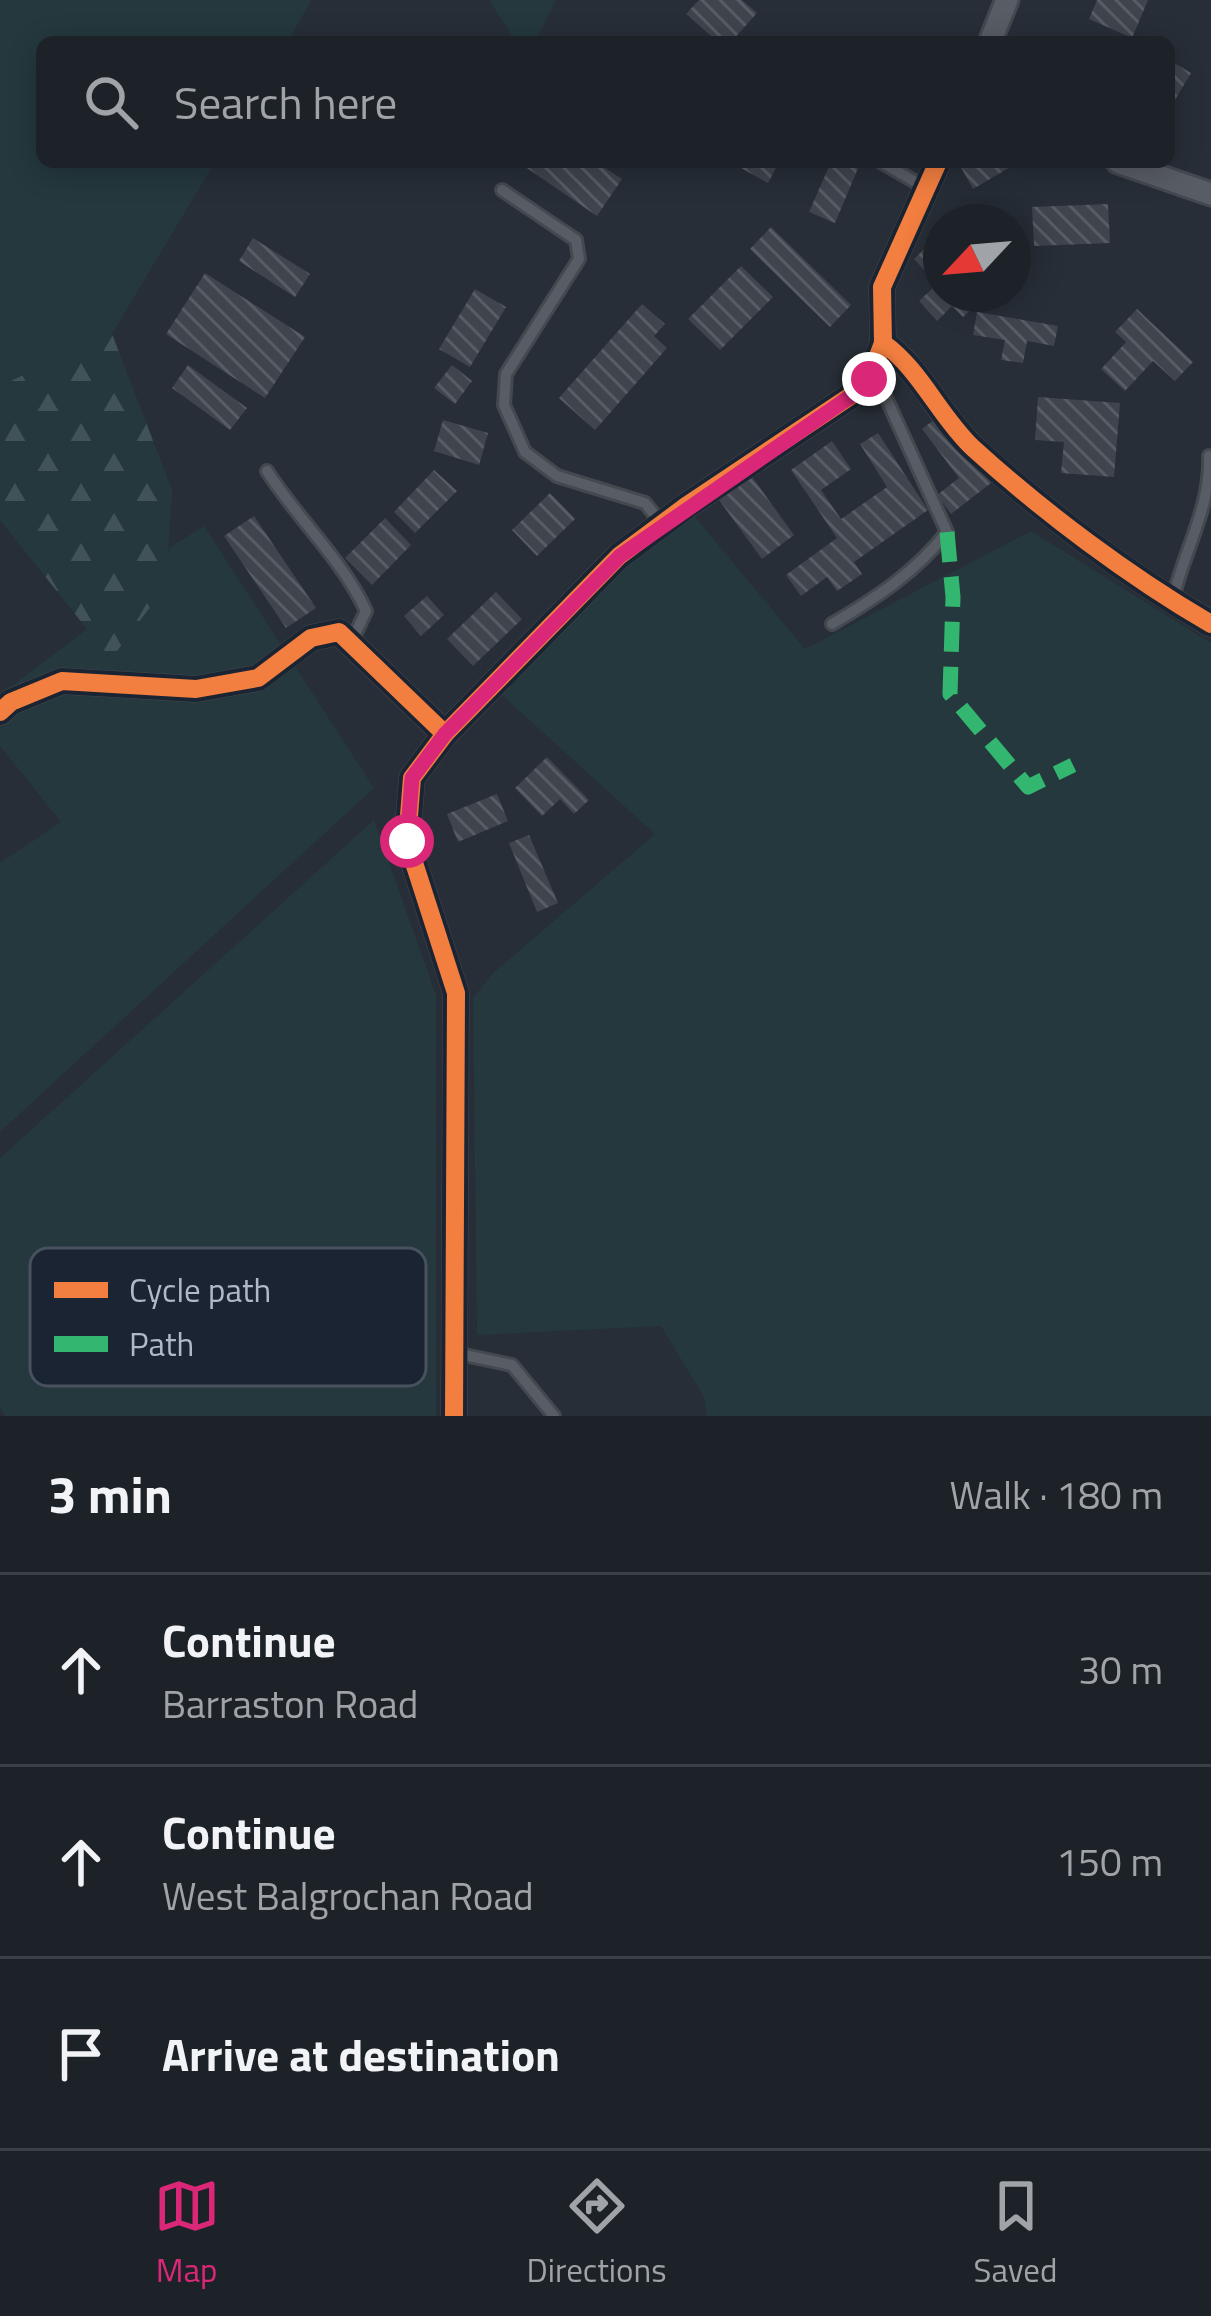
<!DOCTYPE html>
<html lang="en">
<head>
<meta charset="utf-8">
<style>
	:root { --surface:#1d2229; --page:#2a2f35; --text:#f1f3f6; --muted:#a0a4a8; --line:#3b3f46; --accent:#db2777 }
	body { margin:0; font-family:"Titillium Web",sans-serif; background:var(--page); color:var(--text) }
	.compass { position:absolute; left:923px; top:204px; width:108px; height:108px; border-radius:50%; background:var(--surface); box-shadow:0 6px 30px #0003; rotate:244deg }
	.stop { position:absolute; width:36px; height:36px; margin:-27px; border:9px solid #db2777; border-radius:50%; background:#fff }
	.stop.end { background:#db2777; border-color:#fff; box-shadow:0 3px 12px #0008 }
	.list { margin:0; padding:0; list-style:none }
	h2 { display:flex; justify-content:space-between; align-items:center; height:156px; margin:0; padding:0 48px; font-size:51px }
	h2 small { font-size:39px; font-weight:400; color:var(--muted) }
	.list li { display:grid; grid-template-columns:78px 1fr auto; gap:36px; align-items:center; box-sizing:border-box; height:192px; padding:0 48px; border-top:3px solid var(--line) }
	.list b { display:block; font-size:45px; white-space:nowrap }
	.list p { margin:0; font-size:39px; white-space:nowrap; color:var(--muted) }
	.list em { font-size:39px; font-style:normal; color:var(--muted) }
	.icon { flex:none; width:66px; height:66px; fill:none; stroke:currentColor; stroke-width:2; stroke-linecap:round; stroke-linejoin:round }
	.map { position:relative; flex:none; width:1211px; height:1416px; overflow:hidden }
	.search { position:absolute; background:var(--surface); box-shadow:0 6px 30px #0003; left:36px; right:36px; top:36px; height:132px; display:flex; align-items:center; gap:30px; box-sizing:border-box; padding:0 42px; border-radius:18px; color:var(--muted); font-size:45px }
	.sheet { height:732px; background:var(--surface) }
	nav { display:flex; justify-content:space-around; align-items:center; box-sizing:border-box; height:168px; border-top:3px solid var(--line); background:var(--surface); font-size:33px; color:var(--muted) }
	nav a { display:grid; justify-items:center; gap:6px }
	nav .on { color:var(--accent) }
	.map>svg:first-child { display:block }
	.grass { fill:#24383d }
	.forest { fill:url(#forest-firs) }
	.building { fill:url(#building-back-hatch) }
	.lines { fill:none; stroke-linecap:round; stroke-linejoin:round }
	.service-casing { stroke:#44484f; stroke-width:16 }
	.minor-casing { stroke:#44484f; stroke-width:27 }
	.service { stroke:#585c64; stroke-width:10 }
	.minor { stroke:#585c64; stroke-width:21 }
	.quiet { stroke:#33b770; stroke-width:15; stroke-dasharray:30 15; stroke-linecap:butt }
	.cycleway-casing { stroke:#1a2432; stroke-width:26 }
	.cycleway { stroke:#f27e40; stroke-width:18 }
	.route { stroke:#db2777; stroke-width:15 }
	.key { fill:#1a2432; stroke:#47515f; stroke-width:3 }
	.key-label { font-size:33px; fill:#b1b9c9 }
</style>
</head>
<body>
<div class="map">
<svg width="1211" height="1416" viewBox="0 0 1211 1416">
	<defs>
		<pattern id="forest-firs" width="22" height="20" patternUnits="userSpaceOnUse" patternTransform="scale(3)"><rect width="22" height="20" fill="#24383d"/><path d="M5 1l3.5 6h-7zM16 11l3.5 6h-7z" fill="#415358"/></pattern>
		<pattern id="building-back-hatch" width="6" height="6" patternUnits="userSpaceOnUse" patternTransform="scale(3)"><rect width="6" height="6" fill="#3f444d"/><path d="M-1 5l2 2M0 0l6 6M5-1l2 2" fill="none" stroke="#585d65"/></pattern>
	</defs>
	<rect width="100%" height="100%" fill="#272e37"/>
	<g class="grass">
		<polygon points="0,0 312,0 287,42 42,42 42,162 215,162 112,334 0,386"/>
		<polygon points="489,0 556,0 535,42 516,42"/>
		<polygon points="686,506 805,649 1031,531 1211,643 1211,1416 707,1416 704,1397 661,1326 477,1335 473,998 493,973 655,834 492,686"/>
		<polygon points="204,526 374,788 0,1132 0,863 61,822 0,746 0,695 87,629 110,658 165,586 169,548"/>
		<polygon points="374,820 436,995 436,1416 5,1416 0,1408 0,1158"/>
	</g>
	<polygon class="forest" points="112,334 172,490 166,586 111,659 0,520 0,386"/>
	<g class="building">
		<polygon points="699,0 742,0 757,13 731,42 718,42 686,14"/>
		<polygon points="1097,0 1148,0 1132,38 1089,19"/>
		<polygon points="1169,60 1191,73 1169,110"/>
		<polygon points="518,162 596,162 622,179 597,216"/>
		<polygon points="730,162 779,162 768,183"/>
		<polygon points="831,162 859,166 835,223 809,212"/>
		<polygon points="963,162 1019,162 973,189 959,164"/>
		<polygon points="1108,204 1110,243 1034,246 1032,207"/>
		<polygon points="771,227 851,305 830,327 750,249"/>
		<polygon points="253,238 310,274 295,297 239,261"/>
		<polygon points="926,247 936,257 941,252 941,294 988,294 963,317 952,306 937,321 919,301 937,284 914,259"/>
		<polygon points="741,266 773,297 720,350 688,319"/>
		<polygon points="205,273 305,337 265,398 166,334"/>
		<polygon points="475,289 506,307 470,367 439,349"/>
		<polygon points="642,304 665,324 654,336 667,348 595,430 559,398"/>
		<polygon points="1137,309 1193,362 1175,381 1153,361 1125,391 1101,369 1126,342 1115,332"/>
		<polygon points="977,312 1058,326 1054,346 1027,341 1023,363 1001,360 1005,340 973,335"/>
		<polygon points="188,365 247,408 230,430 172,388"/>
		<polygon points="452,365 472,381 455,404 434,388"/>
		<polygon points="1038,397 1120,403 1114,477 1061,473 1064,442 1035,440"/>
		<polygon points="939,416 991,483 951,514 937,495 959,478 922,429"/>
		<polygon points="443,420 488,433 479,465 434,451"/>
		<polygon points="878,433 928,510 854,562 862,574 837,591 827,577 801,596 786,575 837,538 791,470 832,441 851,469 821,490 841,519 887,487 860,444"/>
		<polygon points="434,470 457,491 415,533 394,512"/>
		<polygon points="752,477 794,535 762,559 719,500"/>
		<polygon points="550,493 575,519 537,556 512,530"/>
		<polygon points="254,516 316,608 286,628 224,536"/>
		<polygon points="385,518 411,545 372,585 345,558"/>
		<polygon points="496,592 522,619 473,666 447,639"/>
		<polygon points="427,596 444,615 421,636 404,616"/>
		<polygon points="547,757 589,800 574,814 560,799 542,816 515,788"/>
		<polygon points="497,794 508,821 458,842 447,814"/>
		<polygon points="529,835 558,903 537,912 509,843"/>
	</g>
	<g class="lines">
		<defs>
			<g id="service">
				<polyline points="881,162 926,188"/>
				<polyline points="502,190 576,240 579,259 506,374 504,405 525,452 557,476 645,503 662,524"/>
				<path d="M267,471C297,518 344,562 366,611L351,643"/>
				<path d="M1173,599C1184,550 1211,508 1209,456"/>
				<path d="M832,624C876,598 916,572 947,532L883,391L869,379"/>
				<polyline points="455,1353 512,1365 554,1416"/>
			</g>
			<g id="minor">
				<polyline points="990,42 1007,0"/>
				<polyline points="1118,162 1211,194"/>
				<path d="M883,343C921,370 939,416 973,448C1042,511 1130,577 1211,624"/>
				<polyline points="0,712 11,702 62,681 196,689 258,678 311,638 339,632 445,734"/>
				<polyline points="454,1416 456,993 407,841 412,778 445,734 619,556 686,506 867,385 883,343 882,287 938,162"/>
			</g>
		</defs>
		<use href="#service" class="service-casing"/>
		<use href="#minor" class="minor-casing"/>
		<use href="#service" class="service"/>
		<use href="#minor" class="minor"/>
		<polyline class="quiet" points="947,532 953,597 950,694 1028,787 1073,765"/>
		<defs>
			<g id="cycleway">
				<path d="M883,343C921,370 939,416 973,448C1042,511 1130,577 1211,624"/>
				<polyline points="0,712 11,702 62,681 196,689 258,678 311,638 339,632 445,734"/>
				<polyline points="454,1416 456,993 407,841 412,778 445,734 619,556 686,506 867,385 883,343 882,287 938,162"/>
			</g>
		</defs>
		<use href="#cycleway" class="cycleway-casing"/>
		<use href="#cycleway" class="cycleway"/>
	</g>
	<g class="lines">
		<polyline class="route" points="407,841 412,778 445,734 620,556 867,385 869,379"/>
	</g>
	<rect x="30" y="1248" width="396" height="138" rx="18" class="key"/>
	<rect x="54" y="1282" width="54" height="16" fill="#f27e40"/>
	<rect x="54" y="1336" width="54" height="16" fill="#33b770"/>
	<g class="key-label">
		<text x="129" y="1302">Cycle path</text>
		<text x="129" y="1356">Path</text>
	</g>
</svg>
<svg class="compass" viewBox="-18 -18 36 36"><path d="M0-13l5 13h-10z" fill="#e53935"/><path d="M0 13l5-13h-10z" fill="#a0a4a8"/></svg>
<div class="stop" style="left:407px;top:841px"></div>
<div class="stop end" style="left:869px;top:379px"></div>
<div class="search"><svg class="icon" aria-label="search" viewBox="0 0 24 24"><circle cx="10" cy="10" r="6"/><path d="M15 15l6 6"/></svg>Search here</div>
</div>
<section class="sheet">
<h2>3 min<small>Walk · 180 m</small></h2>
<ul class="list">
<li><svg class="icon" aria-label="ahead" viewBox="0 0 24 24"><path d="M12 20V5M6 11l6-6 6 6"/></svg><div><b>Continue</b><p>Barraston Road</p></div><em>30 m</em></li>
<li><svg class="icon" aria-label="ahead" viewBox="0 0 24 24"><path d="M12 20V5M6 11l6-6 6 6"/></svg><div><b>Continue</b><p>West Balgrochan Road</p></div><em>150 m</em></li>
<li><svg class="icon" aria-label="arrive" viewBox="0 0 24 24"><path d="M6 21V4h12l-3 4 3 4H6"/></svg><div><b>Arrive at destination</b></div></li>
</ul>
</section>
<nav>
<a class="on"><svg class="icon" aria-label="map" viewBox="0 0 24 24"><path d="M3 6l6-2 6 2 6-2v14l-6 2-6-2-6 2zM9 4v14M15 6v14"/></svg>Map</a>
<a><svg class="icon" aria-label="directions" viewBox="0 0 24 24"><path d="M12 3l9 9-9 9-9-9zM9 14v-3h6M13 9l2 2-2 2"/></svg>Directions</a>
<a><svg class="icon" aria-label="saved" viewBox="0 0 24 24"><path d="M7 4h10v16l-5-4-5 4z"/></svg>Saved</a>
</nav>
</body>
</html>
